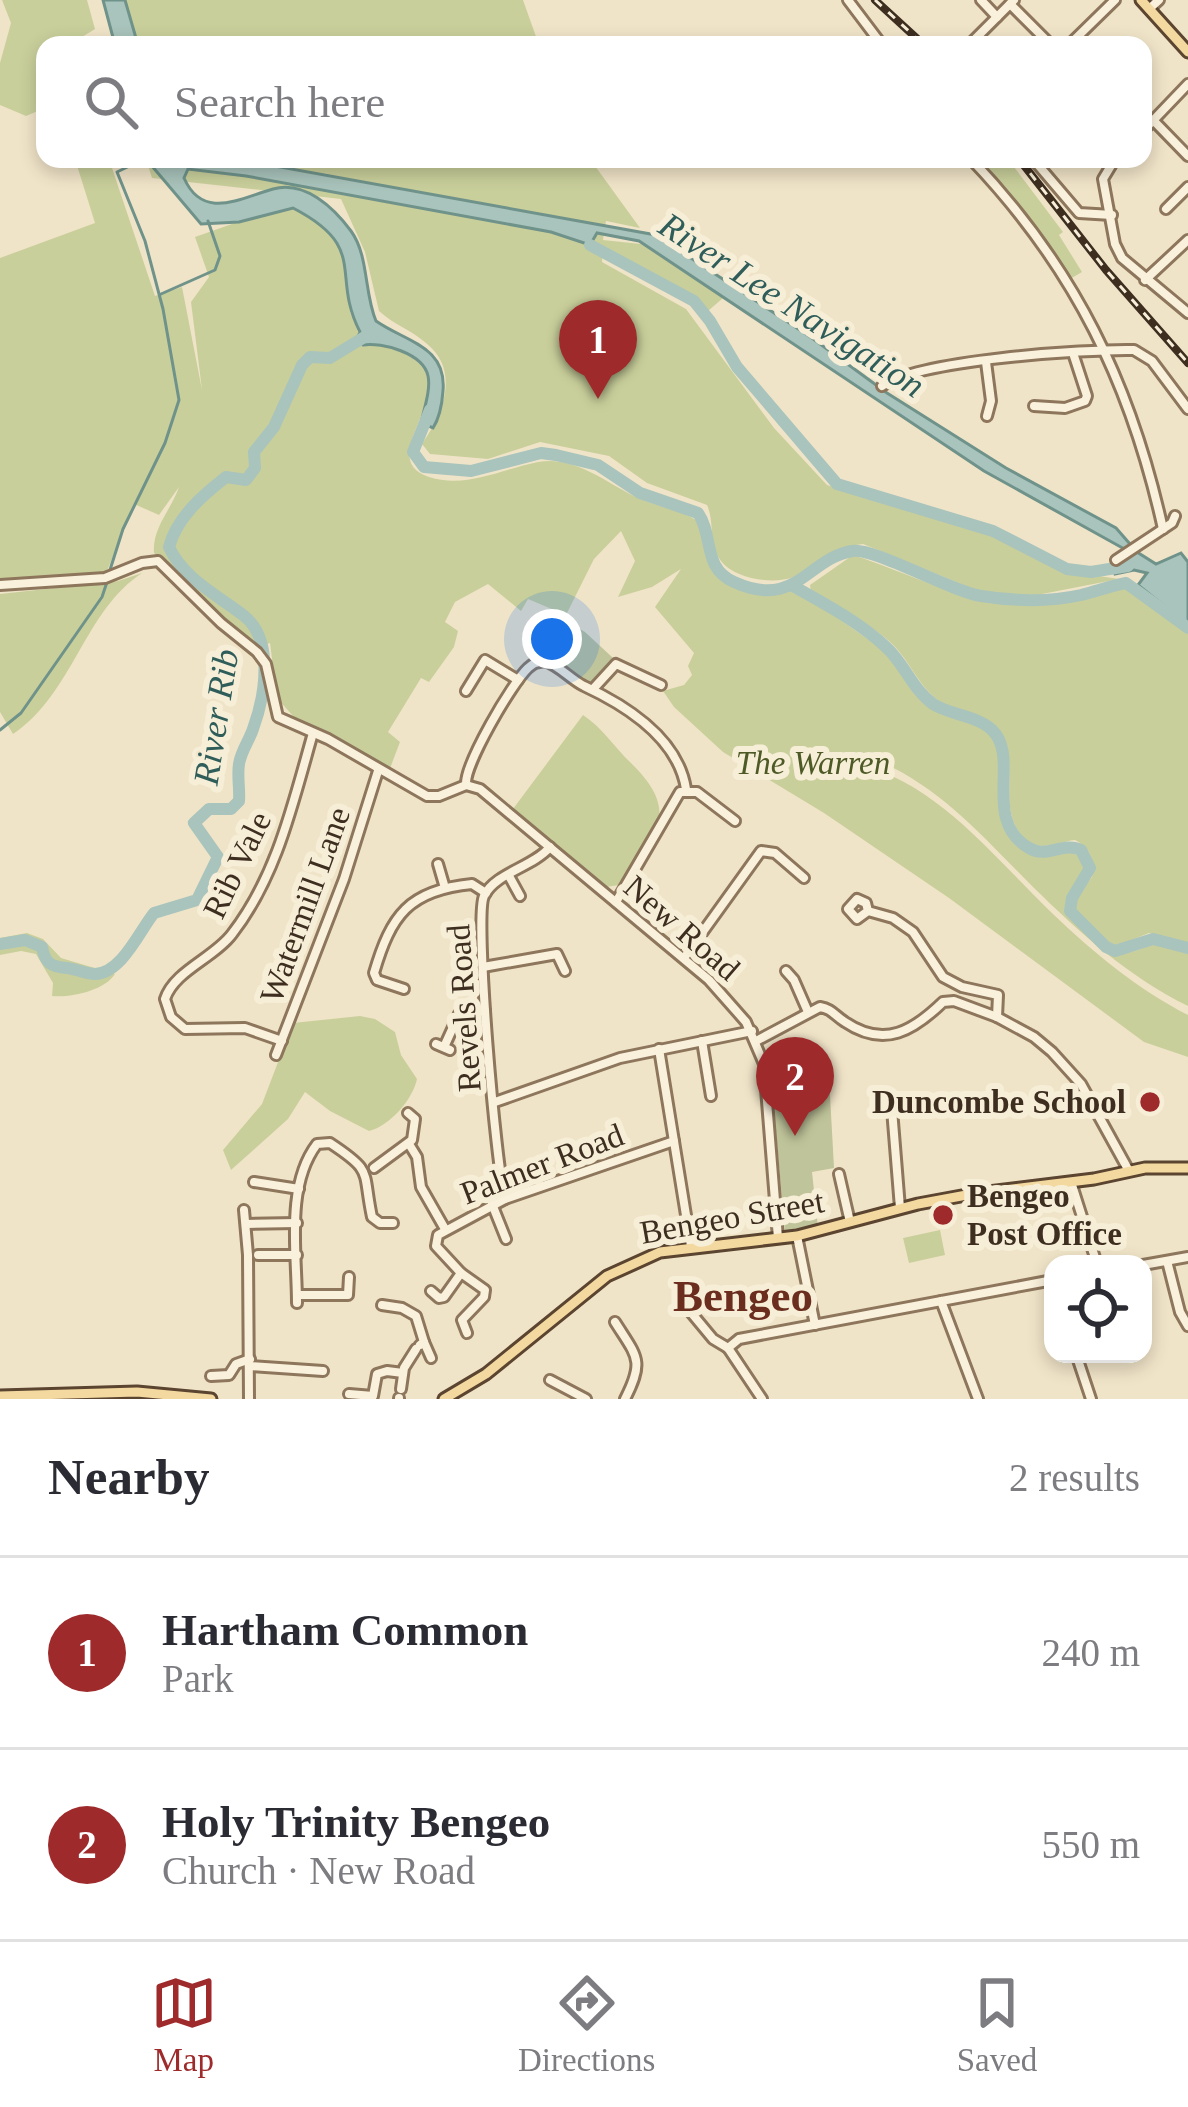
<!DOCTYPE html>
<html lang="en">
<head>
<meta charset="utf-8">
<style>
	:root { --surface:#fff; --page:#f7f7f7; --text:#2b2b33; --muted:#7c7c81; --line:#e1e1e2; --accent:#9e2a2b }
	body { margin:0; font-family:Georgia,serif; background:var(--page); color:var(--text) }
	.controls { position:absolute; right:36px; bottom:36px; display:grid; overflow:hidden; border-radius:24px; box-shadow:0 6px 18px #0003 }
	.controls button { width:108px; height:108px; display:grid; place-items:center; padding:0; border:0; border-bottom:3px solid var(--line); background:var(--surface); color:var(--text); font:60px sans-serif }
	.you { position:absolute; left:552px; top:639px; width:42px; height:42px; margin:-30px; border:9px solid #fff; border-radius:50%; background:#1a73e8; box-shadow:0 0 0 18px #1a73e833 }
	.badge { display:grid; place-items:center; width:78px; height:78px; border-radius:50%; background:var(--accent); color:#fff; font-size:39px; font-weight:700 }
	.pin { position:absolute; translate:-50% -99px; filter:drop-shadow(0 3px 6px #0008) }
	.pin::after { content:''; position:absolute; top:63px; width:42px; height:36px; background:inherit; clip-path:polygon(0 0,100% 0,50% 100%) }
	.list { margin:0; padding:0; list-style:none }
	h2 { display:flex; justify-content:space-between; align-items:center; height:156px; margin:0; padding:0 48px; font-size:51px }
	h2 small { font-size:39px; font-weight:400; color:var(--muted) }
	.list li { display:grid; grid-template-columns:78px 1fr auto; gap:36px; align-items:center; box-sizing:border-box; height:192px; padding:0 48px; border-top:3px solid var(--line) }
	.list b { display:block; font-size:45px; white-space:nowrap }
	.list p { margin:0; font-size:39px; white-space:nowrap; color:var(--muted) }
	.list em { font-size:39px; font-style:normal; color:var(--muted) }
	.icon { flex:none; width:66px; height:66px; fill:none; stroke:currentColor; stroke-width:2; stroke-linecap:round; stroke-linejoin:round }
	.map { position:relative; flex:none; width:1188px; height:1399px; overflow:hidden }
	.search { position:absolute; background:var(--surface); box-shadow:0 6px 18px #0003; left:36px; right:36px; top:36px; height:132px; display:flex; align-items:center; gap:30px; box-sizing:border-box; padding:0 42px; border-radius:24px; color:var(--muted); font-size:45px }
	.sheet { height:540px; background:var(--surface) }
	nav { display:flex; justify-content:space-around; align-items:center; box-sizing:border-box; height:168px; border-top:3px solid var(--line); background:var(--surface); font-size:33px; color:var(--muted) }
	nav a { display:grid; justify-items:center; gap:6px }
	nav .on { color:var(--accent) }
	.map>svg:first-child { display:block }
	.green { fill:#c9cf9b }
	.cemetery { fill:#bfc49a }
	.water { fill:#a9c4bc; stroke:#6f938a; stroke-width:3 }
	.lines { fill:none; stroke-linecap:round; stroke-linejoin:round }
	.stream { stroke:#6f938a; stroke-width:3 }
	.river { stroke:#a9c4bc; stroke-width:12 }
	.minor-casing { stroke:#8d765c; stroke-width:14 }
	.major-casing { stroke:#5b4430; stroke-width:15 }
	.minor { stroke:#faf1dc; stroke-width:8 }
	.major { stroke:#f3d9a0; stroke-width:9 }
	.rail-casing { stroke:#3d2e20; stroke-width:8 }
	.rail { stroke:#f7eed8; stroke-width:3; stroke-dasharray:9; stroke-linecap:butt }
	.poi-dot { fill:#9e2a2b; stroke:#f7eed8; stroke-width:4.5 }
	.labels { text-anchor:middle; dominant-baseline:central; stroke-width:12; stroke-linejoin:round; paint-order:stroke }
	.park-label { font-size:33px; font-style:italic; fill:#4d5a26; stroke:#f7eed8 }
	.street-label { font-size:33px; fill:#3d2e20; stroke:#f7eed8 }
	.poi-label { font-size:33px; font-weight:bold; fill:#3d2e20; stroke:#f7eed8; text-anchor:end }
	.water-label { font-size:36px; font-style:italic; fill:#2f5d5a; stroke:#f7eed8 }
	.district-label { font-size:45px; font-weight:bold; fill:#6b2e1e; stroke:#f7eed8 }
</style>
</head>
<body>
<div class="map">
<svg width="1188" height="1399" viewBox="0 0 1188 1399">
	<rect width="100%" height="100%" fill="#f0e4c8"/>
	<g class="green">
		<polygon points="2,0 87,0 95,29 69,45 45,45 45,108 26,116 0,105 0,63 11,23"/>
		<polygon points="103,0 523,0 539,45 115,45"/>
		<path d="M75,159H109L155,296L182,287L202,390L191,302L209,277L195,237L269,211L293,208L313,218L340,244L347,271L350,312L363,344C379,342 392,347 407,355C469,388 370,457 429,477C466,489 502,469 538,462C576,455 609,485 640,499C661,508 682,509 700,523L708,561L727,583L751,592L792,589L809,598L889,654L917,692L932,705L992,732C1012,767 984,806 1016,844C1038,869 1067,838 1086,862C1085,882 1067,891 1067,912C1076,924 1104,956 1121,954C1152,950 1151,935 1188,953V1006C1129,977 1080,933 1033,887C976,830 936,781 858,752L854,756L857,764C939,783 996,860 1054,915C1094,953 1139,990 1188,1015V1057L1144,1042L949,898L824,813L723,752L674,707L663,691L684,685L692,675L688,666L694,653L655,607L681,569L652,587L618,597L635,561L621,531L594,559L566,615L528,599L521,611L488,584L455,602L445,622L458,631L454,647L429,682L421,678L388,732L400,742L389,771L301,725L277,698L270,643L256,648L154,553C152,528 171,510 179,487L159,515L134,504L105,576L0,591V258L95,223Z"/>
		<path d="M146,159H590L640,228L606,221L603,240L641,244L723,298L708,311L683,289L603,250L602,262L686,309L774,428L827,485L1004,540L1065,571L1119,579L1037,595L983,593L863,544C836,547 819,568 794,577C773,585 735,579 721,561C708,544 715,523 707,505L647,483L609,456L540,442L488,459L430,454L422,444C443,413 461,371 426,343C411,330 393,324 379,311L365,252L341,199L152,178Z"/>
		<polygon points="975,159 1008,159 1063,232 1059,235 1082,272 1070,279"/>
		<path d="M853,555C915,575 969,607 1036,604C1068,602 1099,586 1131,589L1188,634V944L1149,933L1114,947L1077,912L1073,901L1092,877C1095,860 1090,848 1075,840C1056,842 1039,854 1023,837C997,808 1019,770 1003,740C991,716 964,717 943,704C918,688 910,659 889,641C867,622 836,607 811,592L810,585Z"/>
		<path d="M142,573C84,611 73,694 13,734L0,712V594L118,581Z"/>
		<path d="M583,715C603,728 614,747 631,763C682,813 656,835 619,885L606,887L513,809Z"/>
		<path d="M27,933L43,939L61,958L115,974C105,990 72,998 52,996L53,983L36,954L21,951L0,955V938Z"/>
		<path d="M360,1016L375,1019L395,1032L401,1055L417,1079C413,1099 390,1126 369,1131L330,1111L305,1092L288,1119L231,1170L223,1150L262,1104L293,1023Z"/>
		<polygon points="940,1230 945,1255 909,1263 903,1238"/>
	</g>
	<g class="cemetery">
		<polygon points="551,612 585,632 613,658 595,682 583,682 532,644 538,623"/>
		<polygon points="829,1077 834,1168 812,1172 818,1228 785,1232 772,1087"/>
	</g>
	<g class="water">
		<polygon points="103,0 125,0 138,45 115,45"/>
		<path d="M146,159H236L656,235L812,338L887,393L1006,468L1116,528L1137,552L1156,564L1181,553L1188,562V625L1138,585L1147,573L1134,570L1115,574L1112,566L1131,556L1128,551L984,471L639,241L597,233L590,245L551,232L246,176L188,169L184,178C203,221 240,198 273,189C305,180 334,208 351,231C369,256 364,293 376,321C406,342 447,346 443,391C442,405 440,417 433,428L421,423C424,409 431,389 428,376C423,353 382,342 363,345L357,339L360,332C330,274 370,248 293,208L239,222L201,224Z"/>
	</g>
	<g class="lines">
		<g class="stream">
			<polyline points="161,294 215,270 220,256 208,221"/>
			<polyline points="109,573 123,529 165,443 179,400 163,309 145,241 117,172 144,159"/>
			<polyline points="0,730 21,713 102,597 107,582"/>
		</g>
		<g class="river">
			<polyline points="590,245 694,301 710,321 737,367 837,484 993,531 1067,569 1091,572 1128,566"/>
			<path d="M430,410L413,452L424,467L471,471L541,453L556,455L598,465L640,493L698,513C714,536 702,568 734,582C796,610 807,559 852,551C873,547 950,591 981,596C1013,601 1050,602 1081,595C1097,591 1110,586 1126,583L1188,628"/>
			<path d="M793,586C825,604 859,622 886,647C904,663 913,690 933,704C950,715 978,716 992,730C1021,757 981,820 1029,848C1047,859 1063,841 1081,850L1090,868L1072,898L1070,911L1106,947L1115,951L1153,939L1188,948"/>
			<path d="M0,944L25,940L42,947C45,963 51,967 67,968C76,969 87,974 95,974C122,973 140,930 154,913L197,900L218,857L194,823L209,809H231L239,801C240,789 237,776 239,764C241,751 249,741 253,729C265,696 275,639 243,615C217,595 183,578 169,547C177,517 203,495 226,477L246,480L255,468L254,452L274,427L302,365L310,357L330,358L371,333"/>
		</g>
		<defs>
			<g id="minor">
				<polyline points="848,0 882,45"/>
				<polyline points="981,0 997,17"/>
				<polyline points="1010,4 1051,45"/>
				<polyline points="1149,9 1159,0"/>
				<polyline points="969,45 1014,0"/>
				<polyline points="1069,45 1115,0"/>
				<polyline points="1153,120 1188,156"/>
				<polyline points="1143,131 1188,84"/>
				<path d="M971,159C1075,268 1131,384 1163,529"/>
				<polyline points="1033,159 1079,213 1112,215"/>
				<polyline points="1115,159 1103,179 1115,244 1122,258 1188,313"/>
				<polyline points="1166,209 1188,187"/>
				<polyline points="1145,280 1188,240"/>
				<polyline points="986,362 991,401 987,416"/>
				<path d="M882,386C919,360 1084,349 1134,350L1152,361L1188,409"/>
				<polyline points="1034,406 1065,408 1085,401 1087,396 1073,353"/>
				<polyline points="1116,560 1172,523 1175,516"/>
				<polyline points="0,585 105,578 142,563 158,561 221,623 257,652 266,664 278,717 328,739 427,796 439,796 466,785"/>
				<polyline points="594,688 616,664 661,685"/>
				<polyline points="466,691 485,660 518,680"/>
				<polyline points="466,785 480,789 709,980 746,1022 764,1064 778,1238"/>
				<path d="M466,785C464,765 512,683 528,668C535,662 535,663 545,661C560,666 570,679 584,686C627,706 678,738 686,789"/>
				<polyline points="438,864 445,888"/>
				<polyline points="509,876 520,896"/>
				<polyline points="616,902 680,792 697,792 735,821"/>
				<polyline points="868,911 866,903 857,899 848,909 857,919 868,911 893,918 913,932 943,977 962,987 998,995 997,1017"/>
				<polyline points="684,958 761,851 775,853 804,878"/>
				<polyline points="483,967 557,954 565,971"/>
				<polyline points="786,971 794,980 808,1012"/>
				<path d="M404,989L377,980L374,973C391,915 409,890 472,884L486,893"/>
				<path d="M758,1040L820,1007C832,1009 834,1015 845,1022C885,1049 914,1030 943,1002L954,1001L997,1017L1034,1037L1052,1052L1081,1084L1129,1171"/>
				<path d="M282,1041L245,1028L185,1029L171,1017L165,999C174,971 214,958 232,934C277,876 293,803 313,733"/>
				<polyline points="702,1041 711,1096"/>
				<polyline points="436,1044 450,1050"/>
				<polyline points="444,1047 459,1014 485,1011"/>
				<polyline points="659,1049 691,1246"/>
				<polyline points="276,1055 344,879 378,771"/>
				<polyline points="891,1097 900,1208"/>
				<polyline points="495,1102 620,1058 752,1031"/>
				<polyline points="409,1144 417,1157 421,1187 445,1229"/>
				<polyline points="374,1168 412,1140 415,1119 408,1113"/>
				<polyline points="839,1174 850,1222"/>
				<polyline points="254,1182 299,1189"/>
				<polyline points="1071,1182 1097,1264"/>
				<path d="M505,1199C496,1167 474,917 484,896C495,873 533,867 550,847"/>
				<polyline points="492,1204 506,1239"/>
				<polyline points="244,1210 248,1255 249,1399"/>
				<polyline points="246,1224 297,1223"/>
				<polyline points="797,1236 815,1325"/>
				<polyline points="258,1255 297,1255"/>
				<polyline points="1167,1261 1180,1312 1188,1326"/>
				<polyline points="1143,1265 1188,1257"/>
				<polyline points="431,1291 439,1298 444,1297 461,1273"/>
				<polyline points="297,1295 348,1295 349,1277"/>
				<polyline points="679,1298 713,1339 728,1348"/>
				<polyline points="941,1301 978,1399"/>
				<path d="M297,1303C297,1254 285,1186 317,1144L330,1143C374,1172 362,1170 372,1217L380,1223H393"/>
				<polyline points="382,1305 402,1308 416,1316 424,1342 420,1345"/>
				<path d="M615,1322C637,1357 645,1360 625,1399"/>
				<polyline points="467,1333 462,1320 484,1297 485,1290 461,1273 436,1246 438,1235 505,1199 674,1141"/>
				<polyline points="424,1342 431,1358"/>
				<polyline points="728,1348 739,1339 1053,1280"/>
				<polyline points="728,1348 762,1399"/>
				<polyline points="1076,1354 1091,1399"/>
				<polyline points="250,1366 323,1371"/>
				<polyline points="211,1376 229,1375 236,1364 250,1359"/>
				<polyline points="550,1380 586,1399"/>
				<polyline points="401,1389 404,1368 416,1349"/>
				<polyline points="349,1394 373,1396 377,1374 387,1371 403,1373"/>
				<polyline points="399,1399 399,1398"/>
			</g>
			<g id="major">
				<polyline points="1141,0 1188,52"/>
				<polyline points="0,1396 137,1392 211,1399"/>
				<polyline points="444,1399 486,1374 607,1276 660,1252 797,1236 918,1204 972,1194 1094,1179 1145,1168 1188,1168"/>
			</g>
		</defs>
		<use href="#minor" class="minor-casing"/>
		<use href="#major" class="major-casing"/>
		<use href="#minor" class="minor"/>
		<use href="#major" class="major"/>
		<defs>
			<g id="rail">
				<polyline points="875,0 924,45"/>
				<polyline points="1019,159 1106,270 1188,363"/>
			</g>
		</defs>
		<use href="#rail" class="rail-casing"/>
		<use href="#rail" class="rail"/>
	</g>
	<g class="poi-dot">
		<circle cx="1150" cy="1102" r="12"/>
		<circle cx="943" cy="1215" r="12"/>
	</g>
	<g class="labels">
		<g class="park-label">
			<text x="813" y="763">The Warren</text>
		</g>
		<g class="street-label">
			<text transform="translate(237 865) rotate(-64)">Rib Vale</text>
			<text transform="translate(305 905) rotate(-70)">Watermill Lane</text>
			<text transform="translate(682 928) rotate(41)">New Road</text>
			<text transform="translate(464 1008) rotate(-94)">Revels Road</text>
			<text transform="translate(542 1164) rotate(-21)">Palmer Road</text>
			<text transform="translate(732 1217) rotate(-10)">Bengeo Street</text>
		</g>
		<g class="poi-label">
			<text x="1126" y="1102">Duncombe School</text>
			<text x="967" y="1196" text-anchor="start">Bengeo<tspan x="967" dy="38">Post Office</tspan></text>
		</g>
		<g class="water-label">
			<text transform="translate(792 305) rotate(33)">River Lee Navigation</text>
			<text transform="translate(216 717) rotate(-81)">River Rib</text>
		</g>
		<g class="district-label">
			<text x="743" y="1296">Bengeo</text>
		</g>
	</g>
</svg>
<div class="controls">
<button><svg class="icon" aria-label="locate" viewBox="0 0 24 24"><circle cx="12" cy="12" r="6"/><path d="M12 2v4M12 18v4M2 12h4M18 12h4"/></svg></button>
</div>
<div class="you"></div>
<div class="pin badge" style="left:598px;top:399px">1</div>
<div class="pin badge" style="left:795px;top:1136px">2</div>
<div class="search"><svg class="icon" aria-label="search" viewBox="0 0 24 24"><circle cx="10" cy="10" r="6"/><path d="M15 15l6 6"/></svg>Search here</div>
</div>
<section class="sheet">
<h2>Nearby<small>2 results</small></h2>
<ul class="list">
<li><span class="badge">1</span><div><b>Hartham Common</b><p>Park</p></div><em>240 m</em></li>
<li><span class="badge">2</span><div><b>Holy Trinity Bengeo</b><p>Church · New Road</p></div><em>550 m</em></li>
</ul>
</section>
<nav>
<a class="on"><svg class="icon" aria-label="map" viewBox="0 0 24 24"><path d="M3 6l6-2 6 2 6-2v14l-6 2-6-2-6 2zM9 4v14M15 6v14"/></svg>Map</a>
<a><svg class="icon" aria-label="directions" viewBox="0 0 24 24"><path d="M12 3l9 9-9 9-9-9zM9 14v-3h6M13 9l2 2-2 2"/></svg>Directions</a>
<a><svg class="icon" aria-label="saved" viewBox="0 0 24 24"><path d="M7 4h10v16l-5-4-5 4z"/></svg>Saved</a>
</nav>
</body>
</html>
